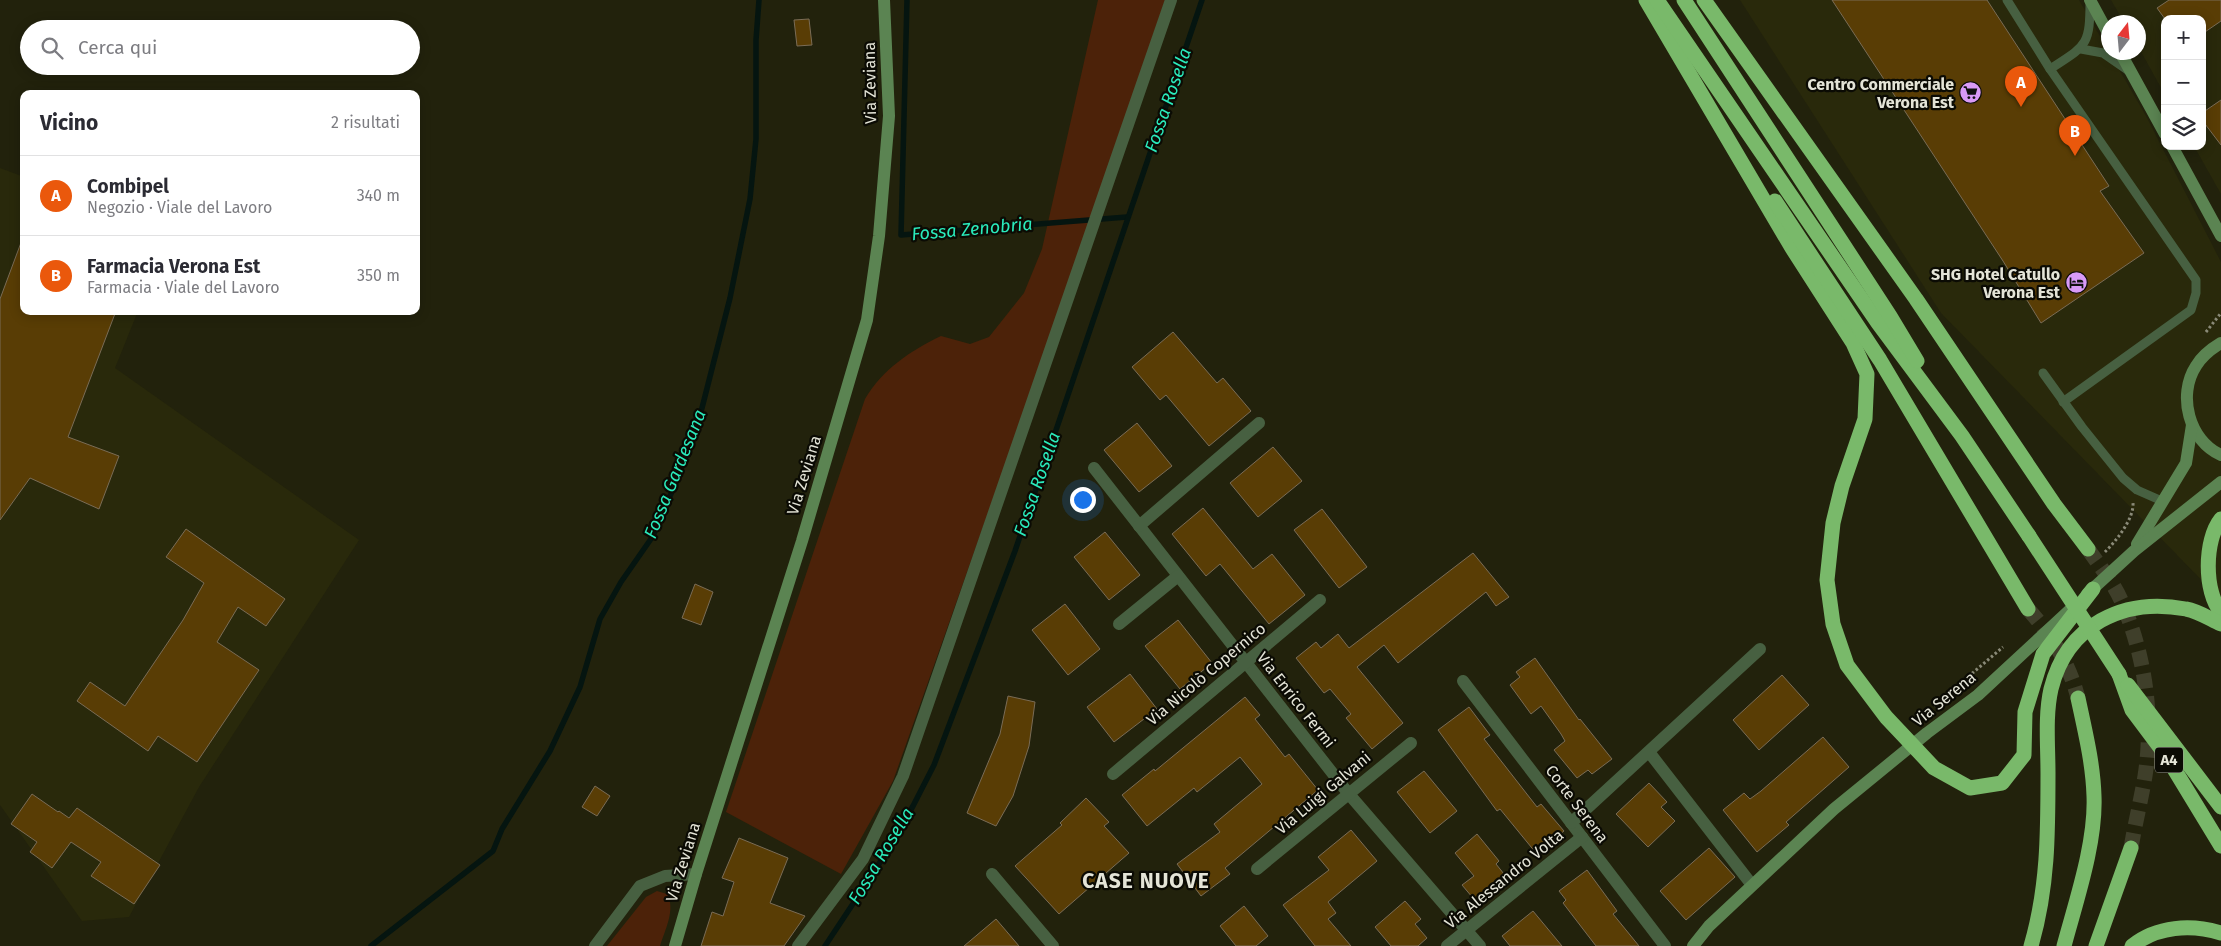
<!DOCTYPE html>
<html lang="it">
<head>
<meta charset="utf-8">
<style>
	:root { --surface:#fff; --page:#f7f7f7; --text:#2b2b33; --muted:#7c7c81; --line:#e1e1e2; --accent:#ea580c }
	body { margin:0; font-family:"Fira Sans",sans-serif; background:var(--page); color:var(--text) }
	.controls { position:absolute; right:15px; top:15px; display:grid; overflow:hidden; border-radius:10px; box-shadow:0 2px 12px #0003 }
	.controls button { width:45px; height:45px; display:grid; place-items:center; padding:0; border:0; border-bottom:1px solid var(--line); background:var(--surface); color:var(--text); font:25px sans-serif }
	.compass { position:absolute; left:2101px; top:15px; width:45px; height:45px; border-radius:50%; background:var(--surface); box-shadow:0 2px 12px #0003; rotate:16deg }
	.you { position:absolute; left:1082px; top:499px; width:18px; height:18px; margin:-12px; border:4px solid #fff; border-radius:50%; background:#1a73e8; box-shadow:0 0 0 8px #1a73e833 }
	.badge { display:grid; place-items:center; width:32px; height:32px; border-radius:50%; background:var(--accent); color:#fff; font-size:16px; font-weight:700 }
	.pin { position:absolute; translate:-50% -41px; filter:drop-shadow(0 1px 2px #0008) }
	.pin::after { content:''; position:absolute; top:26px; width:18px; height:15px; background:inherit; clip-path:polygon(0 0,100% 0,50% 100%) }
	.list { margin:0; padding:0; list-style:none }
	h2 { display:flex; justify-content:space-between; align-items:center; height:65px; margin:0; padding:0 20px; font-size:21px }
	h2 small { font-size:16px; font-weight:400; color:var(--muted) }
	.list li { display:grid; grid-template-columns:32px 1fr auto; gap:15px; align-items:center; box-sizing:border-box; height:80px; padding:0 20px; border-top:1px solid var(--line) }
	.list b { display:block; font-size:19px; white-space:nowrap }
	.list p { margin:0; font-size:16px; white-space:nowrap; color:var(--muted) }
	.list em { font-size:16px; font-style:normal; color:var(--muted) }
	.icon { flex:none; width:28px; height:28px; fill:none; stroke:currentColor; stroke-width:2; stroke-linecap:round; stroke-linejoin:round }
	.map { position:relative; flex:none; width:2221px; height:946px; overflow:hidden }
	.search { position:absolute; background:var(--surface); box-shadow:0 2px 12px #0003; left:20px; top:20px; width:400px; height:55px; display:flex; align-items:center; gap:12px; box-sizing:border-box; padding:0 18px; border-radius:28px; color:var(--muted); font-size:19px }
	.panel { position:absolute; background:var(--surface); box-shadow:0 2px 12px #0003; left:20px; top:90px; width:400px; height:225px; border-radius:10px }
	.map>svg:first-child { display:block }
	.built { fill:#29290b }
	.green { fill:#4c2209 }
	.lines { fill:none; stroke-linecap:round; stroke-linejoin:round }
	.stream { stroke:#051510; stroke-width:5.5 }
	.building { fill:#593d05; stroke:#7a6c56 }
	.highway-tunnel { stroke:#3f3f2a; stroke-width:15; stroke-dasharray:15 8; stroke-linecap:butt }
	.path { stroke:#8a8a78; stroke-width:3; stroke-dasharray:2.5 2.5; stroke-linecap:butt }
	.lane { stroke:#476041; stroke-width:9 }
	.street { stroke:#476041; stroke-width:12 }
	.secondary { stroke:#5b8452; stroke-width:12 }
	.highway { stroke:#79b96a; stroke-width:15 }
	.highway-bridge { stroke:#79b96a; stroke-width:15 }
	.labels { text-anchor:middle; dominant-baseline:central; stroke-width:4.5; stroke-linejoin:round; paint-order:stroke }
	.shield { fill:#0b0b04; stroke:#a3a398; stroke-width:1 }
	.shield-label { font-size:15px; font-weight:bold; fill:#e4e4d7 }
	.street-label { font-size:16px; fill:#e4e4d7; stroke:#0b0b04 }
	.poi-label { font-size:16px; font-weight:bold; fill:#e4e4d7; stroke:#0b0b04; text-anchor:end }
	.water-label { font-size:18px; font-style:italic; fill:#2aebbc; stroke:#0b0b04 }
	.district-label { font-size:21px; font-weight:bold; letter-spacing:1px; fill:#e4e4d7; stroke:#0b0b04 }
</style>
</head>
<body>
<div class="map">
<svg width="2221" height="946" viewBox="0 0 2221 946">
	<rect width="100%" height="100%" fill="#22220c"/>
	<g class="built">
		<polygon points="1740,0 2079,0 2146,116 2221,262 2221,600 1941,313"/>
		<polygon points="2111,0 2221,0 2221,194 2194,146 2202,146 2202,19 2165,19 2165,95 2139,48 2138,22 2124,22"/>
		<polygon points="0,168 24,177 24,311 138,311 115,368 359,540 199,787 129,917 82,921 0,805"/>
	</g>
	<g class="green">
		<path d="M1098,0H1165L1051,335L893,781L841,874L726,812L865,399C883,369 910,351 941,336L970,344L989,337L1024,293L1042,249Z"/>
		<path d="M657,891L667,894C676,909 665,930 660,946H607L646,897Z"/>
	</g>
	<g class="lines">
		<g class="stream">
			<polyline points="907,0 901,235 1127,217"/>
			<polyline points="371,946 493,851 502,829 550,751 580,687 600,619 621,582 653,536 679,475 702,408 730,298 750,199 756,139 756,40 759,0"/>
			<polyline points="825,946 876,869 913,806 934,765 1015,551 1202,0"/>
		</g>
	</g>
	<g class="building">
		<polygon points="1832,0 1987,0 2109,186 2100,191 2144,253 2041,323 2003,261"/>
		<polygon points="2169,0 2221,0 2221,21 2202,34 2202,19 2165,19 2157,8"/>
		<polygon points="809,19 812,45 797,46 794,20"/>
		<polygon points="2221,100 2221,145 2202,120 2202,113"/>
		<polygon points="22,240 24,311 116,311 68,437 119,456 99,509 30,478 0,520 0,299"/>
		<polygon points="1173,332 1217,383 1223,378 1251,411 1209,446 1166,395 1160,400 1132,367"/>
		<polygon points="1137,423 1172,466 1139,492 1104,450"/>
		<polygon points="1273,447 1302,481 1258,517 1230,483"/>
		<polygon points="1203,508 1253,569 1272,554 1305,595 1269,624 1220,564 1206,576 1172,534"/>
		<polygon points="1322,509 1367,567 1339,588 1294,530"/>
		<polygon points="186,529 285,599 266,626 238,607 217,642 259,670 197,762 158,736 148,751 77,701 90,682 125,706 183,620 204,583 166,557"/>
		<polygon points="1105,532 1140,575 1109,600 1074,557"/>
		<polygon points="1473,553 1509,597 1496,606 1486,592 1398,663 1384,645 1357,667 1403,723 1372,749 1346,718 1351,714 1330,689 1324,693 1296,658 1316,642 1321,648 1338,634 1349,648"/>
		<polygon points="695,584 713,592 701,625 682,618"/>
		<polygon points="1065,604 1100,649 1068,675 1032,630"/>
		<polygon points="1178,620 1212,663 1180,689 1145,646"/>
		<polygon points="1535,658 1579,720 1580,719 1612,759 1592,774 1588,770 1577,778 1554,750 1565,741 1561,734 1541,706 1531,714 1510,685 1520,677 1516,672"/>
		<polygon points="1130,674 1157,709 1114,742 1087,707"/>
		<polygon points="1782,675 1809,705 1759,750 1733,720"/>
		<polygon points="1008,696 1035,702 1029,746 1013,796 996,826 967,813 1000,734"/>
		<polygon points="1245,697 1260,715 1255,719 1285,757 1289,754 1318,790 1225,868 1230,874 1201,896 1177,864 1220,832 1214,824 1262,784 1240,757 1197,792 1194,788 1147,826 1122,795 1154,769 1155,771"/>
		<polygon points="1469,707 1490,735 1484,739 1537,807 1541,804 1564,831 1536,853 1500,809 1497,811 1438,730"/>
		<polygon points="1823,737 1849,767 1786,822 1789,825 1757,852 1723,810 1744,793 1750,799 1761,791"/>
		<polygon points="1424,771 1457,811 1430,833 1397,792"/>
		<polygon points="1649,783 1667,802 1661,807 1675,821 1648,847 1616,814"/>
		<polygon points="595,786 610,796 597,816 582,807"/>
		<polygon points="32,794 58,812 59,811 69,818 77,808 160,865 134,904 91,876 101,862 71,842 52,868 30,852 37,842 11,824"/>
		<polygon points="1086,798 1109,822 1104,826 1129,853 1059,914 1015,866 1062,825 1060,823"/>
		<polygon points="1351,830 1377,861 1328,902 1336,913 1328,919 1351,946 1315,946 1283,905 1329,870 1318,857"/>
		<polygon points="1477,834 1499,861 1496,864 1508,879 1478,904 1462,885 1474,876 1455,853"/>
		<polygon points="739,838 788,858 770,903 805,916 784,946 701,946 712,912 723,916 734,882 722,878"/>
		<polygon points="1709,848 1735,877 1686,920 1660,891"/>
		<polygon points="1587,870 1617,911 1613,914 1639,946 1596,946 1563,903 1566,900 1559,891"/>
		<polygon points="1405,901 1421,919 1415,924 1427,938 1418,946 1391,946 1375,927"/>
		<polygon points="1244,906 1268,936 1256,946 1236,946 1220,926"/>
		<polygon points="1533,911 1562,946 1510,946 1502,936"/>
		<polygon points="996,919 1019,946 964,946"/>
	</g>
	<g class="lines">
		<g class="highway-tunnel">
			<path d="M2088,549C2099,565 2113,582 2121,600C2145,654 2154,718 2145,776C2141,800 2135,824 2131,848"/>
			<path d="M2028,609C2052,636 2069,663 2078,698"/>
		</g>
		<g class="path">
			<polyline points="2206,332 2221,313"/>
			<path d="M2105,552C2116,541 2134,519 2133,503"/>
			<polyline points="1934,706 2003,647"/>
		</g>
		<g class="lane">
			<polyline points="2007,0 2050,69 2196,280 2196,293 2191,310 2063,402"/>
			<polyline points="2081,49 2103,53 2129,71"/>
			<path d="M2050,69C2087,45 2090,46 2090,0"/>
			<polyline points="2043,373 2082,427 2123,478 2137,490 2162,501"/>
		</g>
		<g class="street">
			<polyline points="1094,468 1348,793 1480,946"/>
			<polyline points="1139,526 1259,423"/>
			<polyline points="1119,624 1178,576"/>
			<polyline points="1463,681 1665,946"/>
			<polyline points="1649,752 1752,885"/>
			<polyline points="1113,774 1320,600"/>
			<polyline points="1571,823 1760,649"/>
			<polyline points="1257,869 1411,743"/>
			<polyline points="992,874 1053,946"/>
			<polyline points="595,946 640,886 665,876 696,874"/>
			<polyline points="798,946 863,859 903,776 1171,0"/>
			<polyline points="1447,946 1582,837"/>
		</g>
		<g class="secondary">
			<polyline points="2090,0 2108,33"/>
			<polyline points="2120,52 2165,134"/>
			<polyline points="2172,146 2221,236"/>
			<path d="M2221,343C2211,349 2202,356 2196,366C2177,395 2189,441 2221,455"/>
			<polyline points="2137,544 2186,463 2192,425"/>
			<polyline points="2087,594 2134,551 2221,482"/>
			<polyline points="675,946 696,874 802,541 867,320 879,236 889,116 884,0"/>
			<polyline points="1693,946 1709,926 1834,809 1927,733 1978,695 2072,608"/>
		</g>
		<g class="highway">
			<polyline points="1646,0 1792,248 1853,343 1867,374 1865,419 1842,486 1833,523 1827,580 1833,624 1847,665 1886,717 1934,768 1970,788 2002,783 2024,755 2025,712 2043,654 2093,589"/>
			<polyline points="1657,0 1878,323 1962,436 2029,536"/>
			<polyline points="1684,0 1890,316 1917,361"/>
			<polyline points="1704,0 1916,299 2054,504 2088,549"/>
			<polyline points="1775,201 1880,360 2028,609"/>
			<path d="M2221,519C2204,540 2204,592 2221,612"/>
			<polyline points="2119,674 2132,710 2165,754 2221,846"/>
			<polyline points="2128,685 2221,807"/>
			<path d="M2031,946C2048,888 2048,833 2048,773C2048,746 2045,715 2051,689C2067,625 2123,597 2186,609C2198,611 2210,619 2221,624"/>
			<path d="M2064,946C2076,901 2096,843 2094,796C2093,763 2085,731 2078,698"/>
			<polyline points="2096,946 2131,848"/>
			<path d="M2132,946C2157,926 2191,924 2221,933"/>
		</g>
		<polyline class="highway-bridge" points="2029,536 2119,674"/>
	</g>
	<defs>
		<symbol id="supermarket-disc" viewBox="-11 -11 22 22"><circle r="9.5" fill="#d99af7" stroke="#0b0b04"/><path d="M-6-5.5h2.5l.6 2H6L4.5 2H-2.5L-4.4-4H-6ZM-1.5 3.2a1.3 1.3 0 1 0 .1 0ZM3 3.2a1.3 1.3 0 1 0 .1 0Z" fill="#111"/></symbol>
		<symbol id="hotel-disc" viewBox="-11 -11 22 22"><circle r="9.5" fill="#d99af7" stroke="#0b0b04"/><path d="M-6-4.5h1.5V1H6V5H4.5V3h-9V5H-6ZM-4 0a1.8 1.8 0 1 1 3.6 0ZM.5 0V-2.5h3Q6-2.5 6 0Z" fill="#111"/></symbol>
	</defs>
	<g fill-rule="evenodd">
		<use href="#supermarket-disc" x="1958" y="80" width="25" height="25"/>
		<use href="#hotel-disc" x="2064" y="270" width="25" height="25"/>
	</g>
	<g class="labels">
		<rect class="shield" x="2155" y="747.5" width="28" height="25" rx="4"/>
		<g class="shield-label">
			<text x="2169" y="760">A4</text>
		</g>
		<g class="street-label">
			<text transform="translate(870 83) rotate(-91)">Via Zeviana</text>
			<text transform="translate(804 475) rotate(-73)">Via Zeviana</text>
			<text transform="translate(1206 674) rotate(-40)">Via Nicolò Copernico</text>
			<text transform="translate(1944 699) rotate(-39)">Via Serena</text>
			<text transform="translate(1296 700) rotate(52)">Via Enrico Fermi</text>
			<text transform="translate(1323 793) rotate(-40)">Via Luigi Galvani</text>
			<text transform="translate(1577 804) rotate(53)">Corte Serena</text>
			<text transform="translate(683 862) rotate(-73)">Via Zeviana</text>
			<text transform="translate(1504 879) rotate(-39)">Via Alessandro Volta</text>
		</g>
		<g class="poi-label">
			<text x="1954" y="84">Centro Commerciale<tspan x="1954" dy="18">Verona Est</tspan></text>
			<text x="2060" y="274">SHG Hotel Catullo<tspan x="2060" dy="18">Verona Est</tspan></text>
		</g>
		<g class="water-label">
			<text transform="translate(1168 100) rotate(-71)">Fossa Rosella</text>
			<text transform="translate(972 229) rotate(-5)">Fossa Zenobria</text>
			<text transform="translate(675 474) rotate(-68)">Fossa Gardesana</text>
			<text transform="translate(1037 484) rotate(-71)">Fossa Rosella</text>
			<text transform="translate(881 856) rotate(-59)">Fossa Rosella</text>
		</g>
		<g class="district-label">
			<text x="1146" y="881">CASE NUOVE</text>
		</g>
	</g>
</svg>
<div class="controls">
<button>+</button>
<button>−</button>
<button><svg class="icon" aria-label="layers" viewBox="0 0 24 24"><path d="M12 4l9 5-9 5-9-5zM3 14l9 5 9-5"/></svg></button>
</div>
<svg class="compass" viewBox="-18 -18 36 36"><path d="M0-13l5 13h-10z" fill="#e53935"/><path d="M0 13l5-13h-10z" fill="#7c7c81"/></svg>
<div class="you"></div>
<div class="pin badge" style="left:2021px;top:107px">A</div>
<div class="pin badge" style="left:2075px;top:156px">B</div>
<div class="search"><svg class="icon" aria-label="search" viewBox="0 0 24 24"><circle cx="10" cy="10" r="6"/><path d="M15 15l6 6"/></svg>Cerca qui</div>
<section class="panel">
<h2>Vicino<small>2 risultati</small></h2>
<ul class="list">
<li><span class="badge">A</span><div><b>Combipel</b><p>Negozio · Viale del Lavoro</p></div><em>340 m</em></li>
<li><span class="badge">B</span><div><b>Farmacia Verona Est</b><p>Farmacia · Viale del Lavoro</p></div><em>350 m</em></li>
</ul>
</section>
</div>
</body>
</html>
